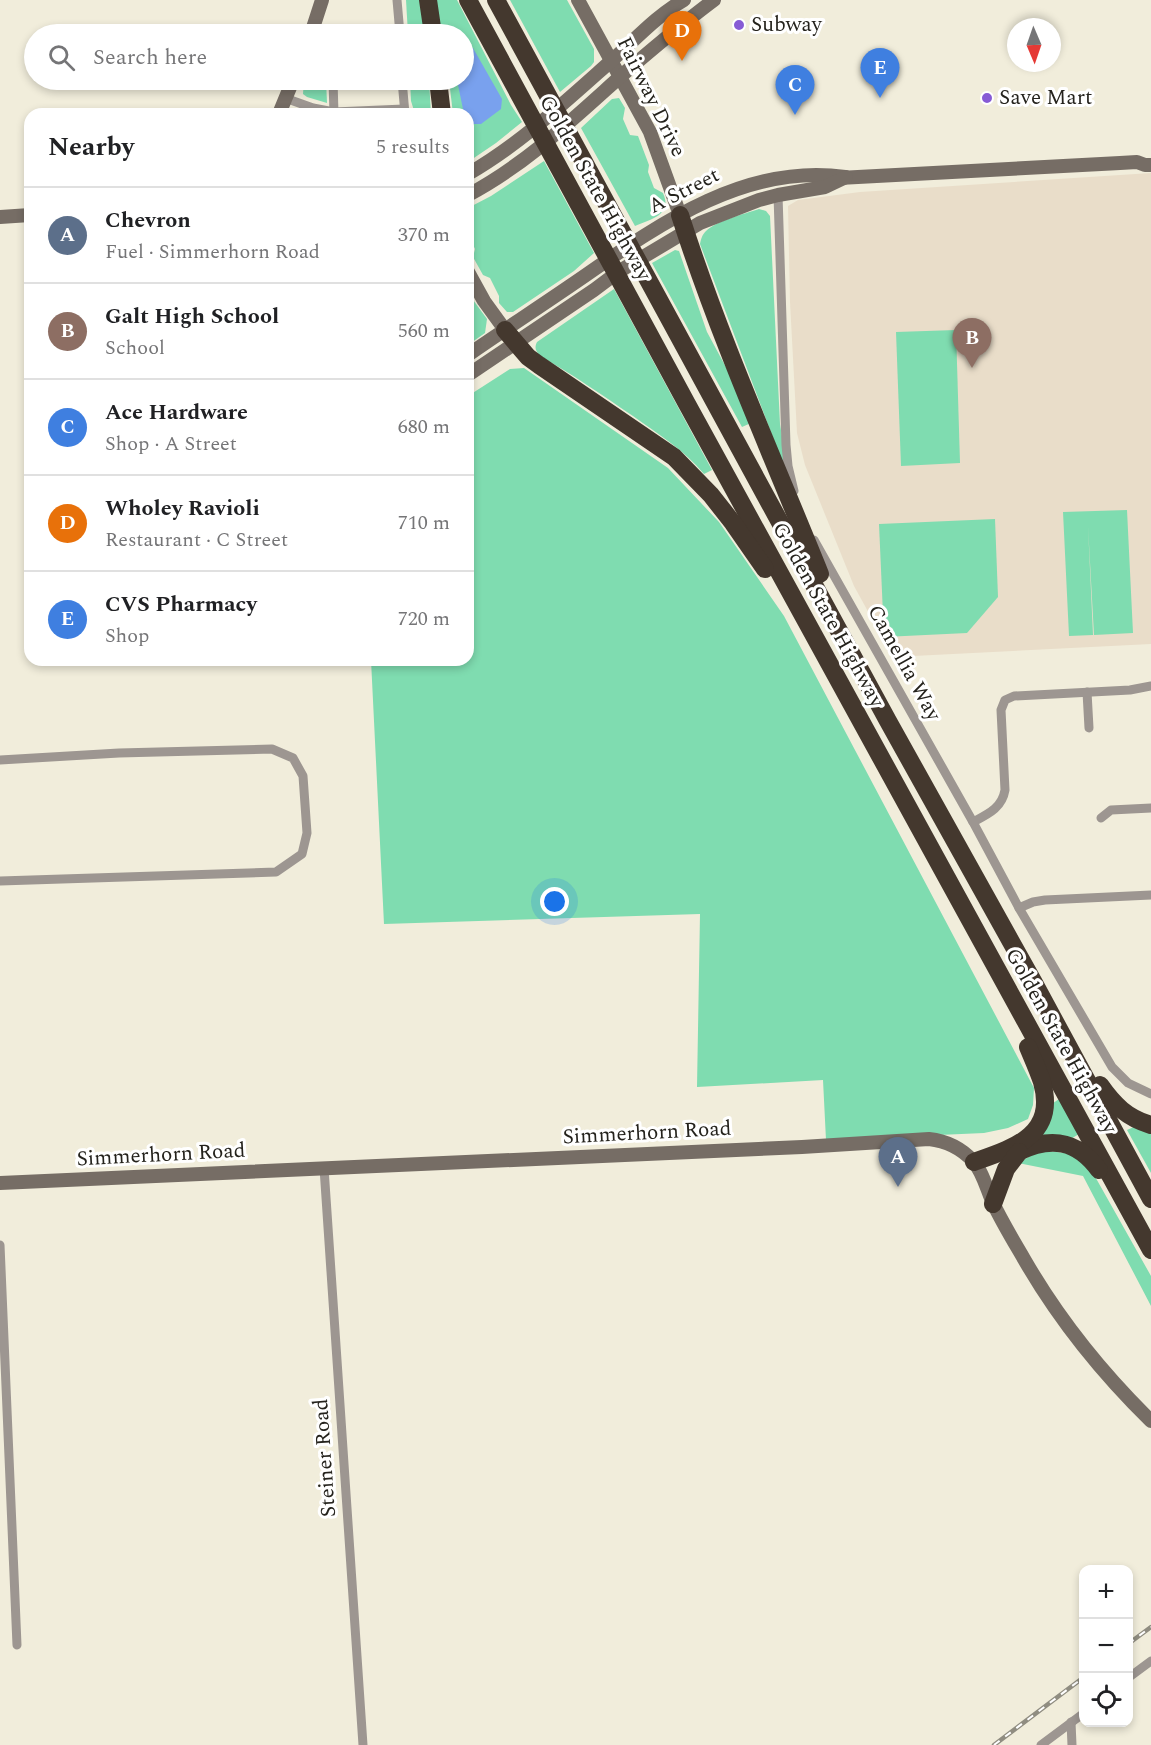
<!DOCTYPE html>
<html lang="en">
<head>
<meta charset="utf-8">
<style>
	:root { --surface:#fff; --page:#f6f6f6; --text:#202124; --muted:#757577; --line:#e0e0e0; --accent:#0f766e }
	body { margin:0; font-family:Spectral,serif; background:var(--page); color:var(--text) }
	.controls { position:absolute; right:18px; bottom:18px; display:grid; overflow:hidden; border-radius:12px; box-shadow:0 3px 9px #0003 }
	.controls button { width:54px; height:54px; display:grid; place-items:center; padding:0; border:0; border-bottom:2px solid var(--line); background:var(--surface); color:var(--text); font:30px sans-serif }
	.compass { position:absolute; left:1007px; top:18px; width:54px; height:54px; border-radius:50%; background:var(--surface); box-shadow:0 3px 9px #0003; rotate:178deg }
	.you { position:absolute; left:555px; top:902px; width:21px; height:21px; margin:-15px; border:4px solid #fff; border-radius:50%; background:#1a73e8; box-shadow:0 0 0 9px #1a73e833 }
	.badge { display:grid; place-items:center; width:39px; height:39px; border-radius:50%; background:var(--accent); color:#fff; font-size:20px; font-weight:700 }
	.pin { position:absolute; translate:-50% -50px; filter:drop-shadow(0 2px 3px #0008) }
	.pin::after { content:''; position:absolute; top:32px; width:21px; height:18px; background:inherit; clip-path:polygon(0 0,100% 0,50% 100%) }
	.list { margin:0; padding:0; list-style:none }
	h2 { display:flex; justify-content:space-between; align-items:center; height:78px; margin:0; padding:0 24px; font-size:26px }
	h2 small { font-size:20px; font-weight:400; color:var(--muted) }
	.list li { display:grid; grid-template-columns:39px 1fr auto; gap:18px; align-items:center; box-sizing:border-box; height:96px; padding:0 24px; border-top:2px solid var(--line) }
	.list b { display:block; font-size:22px; white-space:nowrap }
	.list p { margin:0; font-size:20px; white-space:nowrap; color:var(--muted) }
	.list em { font-size:20px; font-style:normal; color:var(--muted) }
	.icon { flex:none; width:33px; height:33px; fill:none; stroke:currentColor; stroke-width:2; stroke-linecap:round; stroke-linejoin:round }
	.map { position:relative; flex:none; width:1151px; height:1745px; overflow:hidden }
	.search { position:absolute; background:var(--surface); box-shadow:0 3px 9px #0003; left:24px; top:24px; width:450px; height:66px; display:flex; align-items:center; gap:15px; box-sizing:border-box; padding:0 21px; border-radius:33px; color:var(--muted); font-size:22px }
	.panel { position:absolute; background:var(--surface); box-shadow:0 3px 9px #0003; left:24px; top:108px; width:450px; height:558px; border-radius:18px }
	.map>svg:first-child { display:block }
	.education { fill:#e9ddc9 }
	.green { fill:#7fdcb0 }
	.water { fill:#79a1ee }
	.lines { fill:none; stroke-linecap:round; stroke-linejoin:round }
	.street { stroke:#9d9691; stroke-width:9 }
	.secondary { stroke:#766d65; stroke-width:14 }
	.highway { stroke:#44382e; stroke-width:18 }
	.rail-casing { stroke:#908d81; stroke-width:4.5 }
	.rail { stroke:#fff; stroke-width:2; stroke-dasharray:7; stroke-linecap:butt }
	.poi-dot { fill:#875bd5; stroke:#fff; stroke-width:2 }
	.labels { text-anchor:middle; dominant-baseline:central; stroke-width:6; stroke-linejoin:round; paint-order:stroke }
	.poi-label { font-size:21px; fill:#24221c; stroke:#fff; text-anchor:start }
	.street-label { font-size:21px; fill:#24221c; stroke:#fff }
</style>
</head>
<body>
<div class="map">
<svg width="1151" height="1745" viewBox="0 0 1151 1745">
	<rect width="100%" height="100%" fill="#f1eddb"/>
	<polygon class="education" points="1151,173 1151,644 893,657 854,586 805,465 797,433 790,302 788,206 798,200 860,192"/>
	<g class="green">
		<polygon points="406,0 422,0 427,34 408,34"/>
		<polygon points="435,0 457,0 511,105 522,122 496,143 468,162 468,114 453,114 449,80 464,80 464,34 440,34"/>
		<polygon points="510,0 567,0 594,49 594,62 591,66 560,92"/>
		<polygon points="304,80 326,80 327,103 307,97 303,94"/>
		<polygon points="410,80 429,80 431,114 415,114 411,101"/>
		<path d="M619,98L625,108L623,119L630,135L638,136L649,165L648,172L654,188L663,193C673,215 651,219 635,226L581,128L612,99Z"/>
		<polygon points="544,161 594,253 574,271 513,312 507,312 499,303 499,296 490,278 483,275 473,257 475,249 468,234 468,208 491,196"/>
		<path d="M759,209L766,211L770,216L780,424L789,480L700,244C701,239 702,235 706,231C716,221 744,214 759,209Z"/>
		<polygon points="675,250 679,251 707,332 728,371 751,423 742,427 652,263"/>
		<path d="M614,289L712,470L704,474C684,450 658,434 633,416C602,395 572,374 540,356C536,351 534,348 537,342Z"/>
		<polygon points="468,293 487,319 485,333 468,345"/>
		<polygon points="956,330 960,463 901,466 896,332"/>
		<polygon points="524,368 668,468 719,522 784,616 1034,1088 1033,1105 1028,1119 1008,1128 984,1133 826,1140 823,1080 697,1087 700,914 384,924 371,660 468,660 468,396 510,369"/>
		<polygon points="1127,510 1133,633 1094,635 1088,526 1093,635 1069,636 1063,512"/>
		<polygon points="995,519 998,597 967,633 884,637 879,524"/>
		<polygon points="1059,1099 1079,1134 1069,1140 1036,1140 1049,1106"/>
		<polygon points="1136,1126 1151,1130 1151,1173 1127,1130"/>
		<polygon points="1041,1150 1072,1154 1093,1173 1151,1276 1151,1306 1083,1176 1018,1163"/>
	</g>
	<polygon class="water" points="464,43 473,48 502,99 501,109 481,124 473,124 468,121 468,114 464,114 457,80 464,80"/>
	<g class="lines">
		<g class="street">
			<polyline points="397,0 400,34"/>
			<polyline points="333,80 334,114"/>
			<polyline points="402,80 405,114"/>
			<polyline points="285,98 313,108 334,112 404,109"/>
			<polyline points="778,195 786,445 788,466 794,491"/>
			<polyline points="814,540 973,822 1019,908 1112,1067 1128,1083 1151,1094"/>
			<polyline points="1087,692 1089,728"/>
			<polyline points="0,760 119,753 272,749 293,758 303,776 307,833 302,854 276,872 0,881"/>
			<polyline points="1101,818 1111,810 1151,808"/>
			<path d="M973,822C988,814 1002,808 1005,790L1001,710L1005,700L1014,696L1130,690L1151,686"/>
			<polyline points="1019,908 1033,902 1045,900 1151,895"/>
			<polyline points="324,1168 363,1745"/>
			<polyline points="0,1245 17,1645"/>
			<polyline points="1128,1678 1151,1661"/>
			<polyline points="1071,1722 1072,1745"/>
			<polyline points="1041,1745 1084,1713"/>
		</g>
		<g class="secondary">
			<polyline points="578,0 650,132 680,215"/>
			<polyline points="311,34 322,0"/>
			<polyline points="279,114 293,80"/>
			<path d="M468,174C520,144 565,102 610,62C634,41 656,16 684,0"/>
			<polyline points="839,178 1120,163 1137,162 1145,165 1151,165"/>
			<path d="M468,195C525,165 573,119 621,76C651,50 682,24 714,0"/>
			<polyline points="0,217 30,215"/>
			<polyline points="468,272 484,301 505,330"/>
			<path d="M468,355C507,328 547,302 586,275C662,222 748,163 845,177"/>
			<polyline points="468,375 594,290 618,272 700,223 759,200 778,195 825,187 846,177"/>
			<path d="M0,1183L802,1147L929,1139C947,1141 961,1148 973,1161C983,1172 987,1190 993,1203C1002,1222 1013,1240 1024,1259C1058,1318 1102,1373 1151,1421"/>
		</g>
		<g class="highway">
			<polyline points="428,0 433,34"/>
			<polyline points="468,0 687,404 1151,1250"/>
			<polyline points="496,0 888,721 1034,983 1151,1199"/>
			<polyline points="438,80 442,114"/>
			<path d="M680,215C719,337 772,455 820,574"/>
			<polyline points="505,330 528,357 539,365 674,457 711,495 733,523 765,569"/>
			<path d="M1100,1085C1114,1105 1127,1118 1151,1125"/>
			<path d="M1018,1152C1051,1136 1077,1140 1099,1170"/>
			<path d="M974,1162C1014,1148 1057,1135 1042,1082C1038,1070 1033,1059 1028,1047"/>
			<polyline points="993,1204 1006,1169 1019,1152"/>
		</g>
		<defs>
			<g id="rail">
				<polyline points="1128,1644 1151,1627"/>
				<polyline points="994,1745 1084,1677"/>
			</g>
		</defs>
		<use href="#rail" class="rail-casing"/>
		<use href="#rail" class="rail"/>
	</g>
	<g class="poi-dot">
		<circle cx="739" cy="25" r="6"/>
		<circle cx="987" cy="98" r="6"/>
	</g>
	<g class="labels">
		<g class="poi-label">
			<text x="751" y="25">Subway</text>
			<text x="999" y="98">Save Mart</text>
		</g>
		<g class="street-label">
			<text transform="translate(651 97) rotate(64)">Fairway Drive</text>
			<text transform="translate(595 188) rotate(61)">Golden State Highway</text>
			<text transform="translate(684 191) rotate(-27)">A Street</text>
			<text transform="translate(828 615) rotate(61)">Golden State Highway</text>
			<text transform="translate(904 663) rotate(61)">Camellia Way</text>
			<text transform="translate(1061 1041) rotate(61)">Golden State Highway</text>
			<text transform="translate(647 1133) rotate(-3)">Simmerhorn Road</text>
			<text transform="translate(161 1155) rotate(-3)">Simmerhorn Road</text>
			<text transform="translate(325 1458) rotate(-94)">Steiner Road</text>
		</g>
	</g>
</svg>
<div class="controls">
<button>+</button>
<button>−</button>
<button><svg class="icon" aria-label="locate" viewBox="0 0 24 24"><circle cx="12" cy="12" r="6"/><path d="M12 2v4M12 18v4M2 12h4M18 12h4"/></svg></button>
</div>
<svg class="compass" viewBox="-18 -18 36 36"><path d="M0-13l5 13h-10z" fill="#e53935"/><path d="M0 13l5-13h-10z" fill="#757577"/></svg>
<div class="you"></div>
<div class="pin badge" style="left:898px;top:1187px;background:#5c6f8a">A</div>
<div class="pin badge" style="left:972px;top:368px;background:#8d6e63">B</div>
<div class="pin badge" style="left:795px;top:115px;background:#3f7fe0">C</div>
<div class="pin badge" style="left:682px;top:61px;background:#e8710a">D</div>
<div class="pin badge" style="left:880px;top:98px;background:#3f7fe0">E</div>
<div class="search"><svg class="icon" aria-label="search" viewBox="0 0 24 24"><circle cx="10" cy="10" r="6"/><path d="M15 15l6 6"/></svg>Search here</div>
<section class="panel">
<h2>Nearby<small>5 results</small></h2>
<ul class="list">
<li><span class="badge" style="background:#5c6f8a">A</span><div><b>Chevron</b><p>Fuel · Simmerhorn Road</p></div><em>370 m</em></li>
<li><span class="badge" style="background:#8d6e63">B</span><div><b>Galt High School</b><p>School</p></div><em>560 m</em></li>
<li><span class="badge" style="background:#3f7fe0">C</span><div><b>Ace Hardware</b><p>Shop · A Street</p></div><em>680 m</em></li>
<li><span class="badge" style="background:#e8710a">D</span><div><b>Wholey Ravioli</b><p>Restaurant · C Street</p></div><em>710 m</em></li>
<li><span class="badge" style="background:#3f7fe0">E</span><div><b>CVS Pharmacy</b><p>Shop</p></div><em>720 m</em></li>
</ul>
</section>
</div>
</body>
</html>
